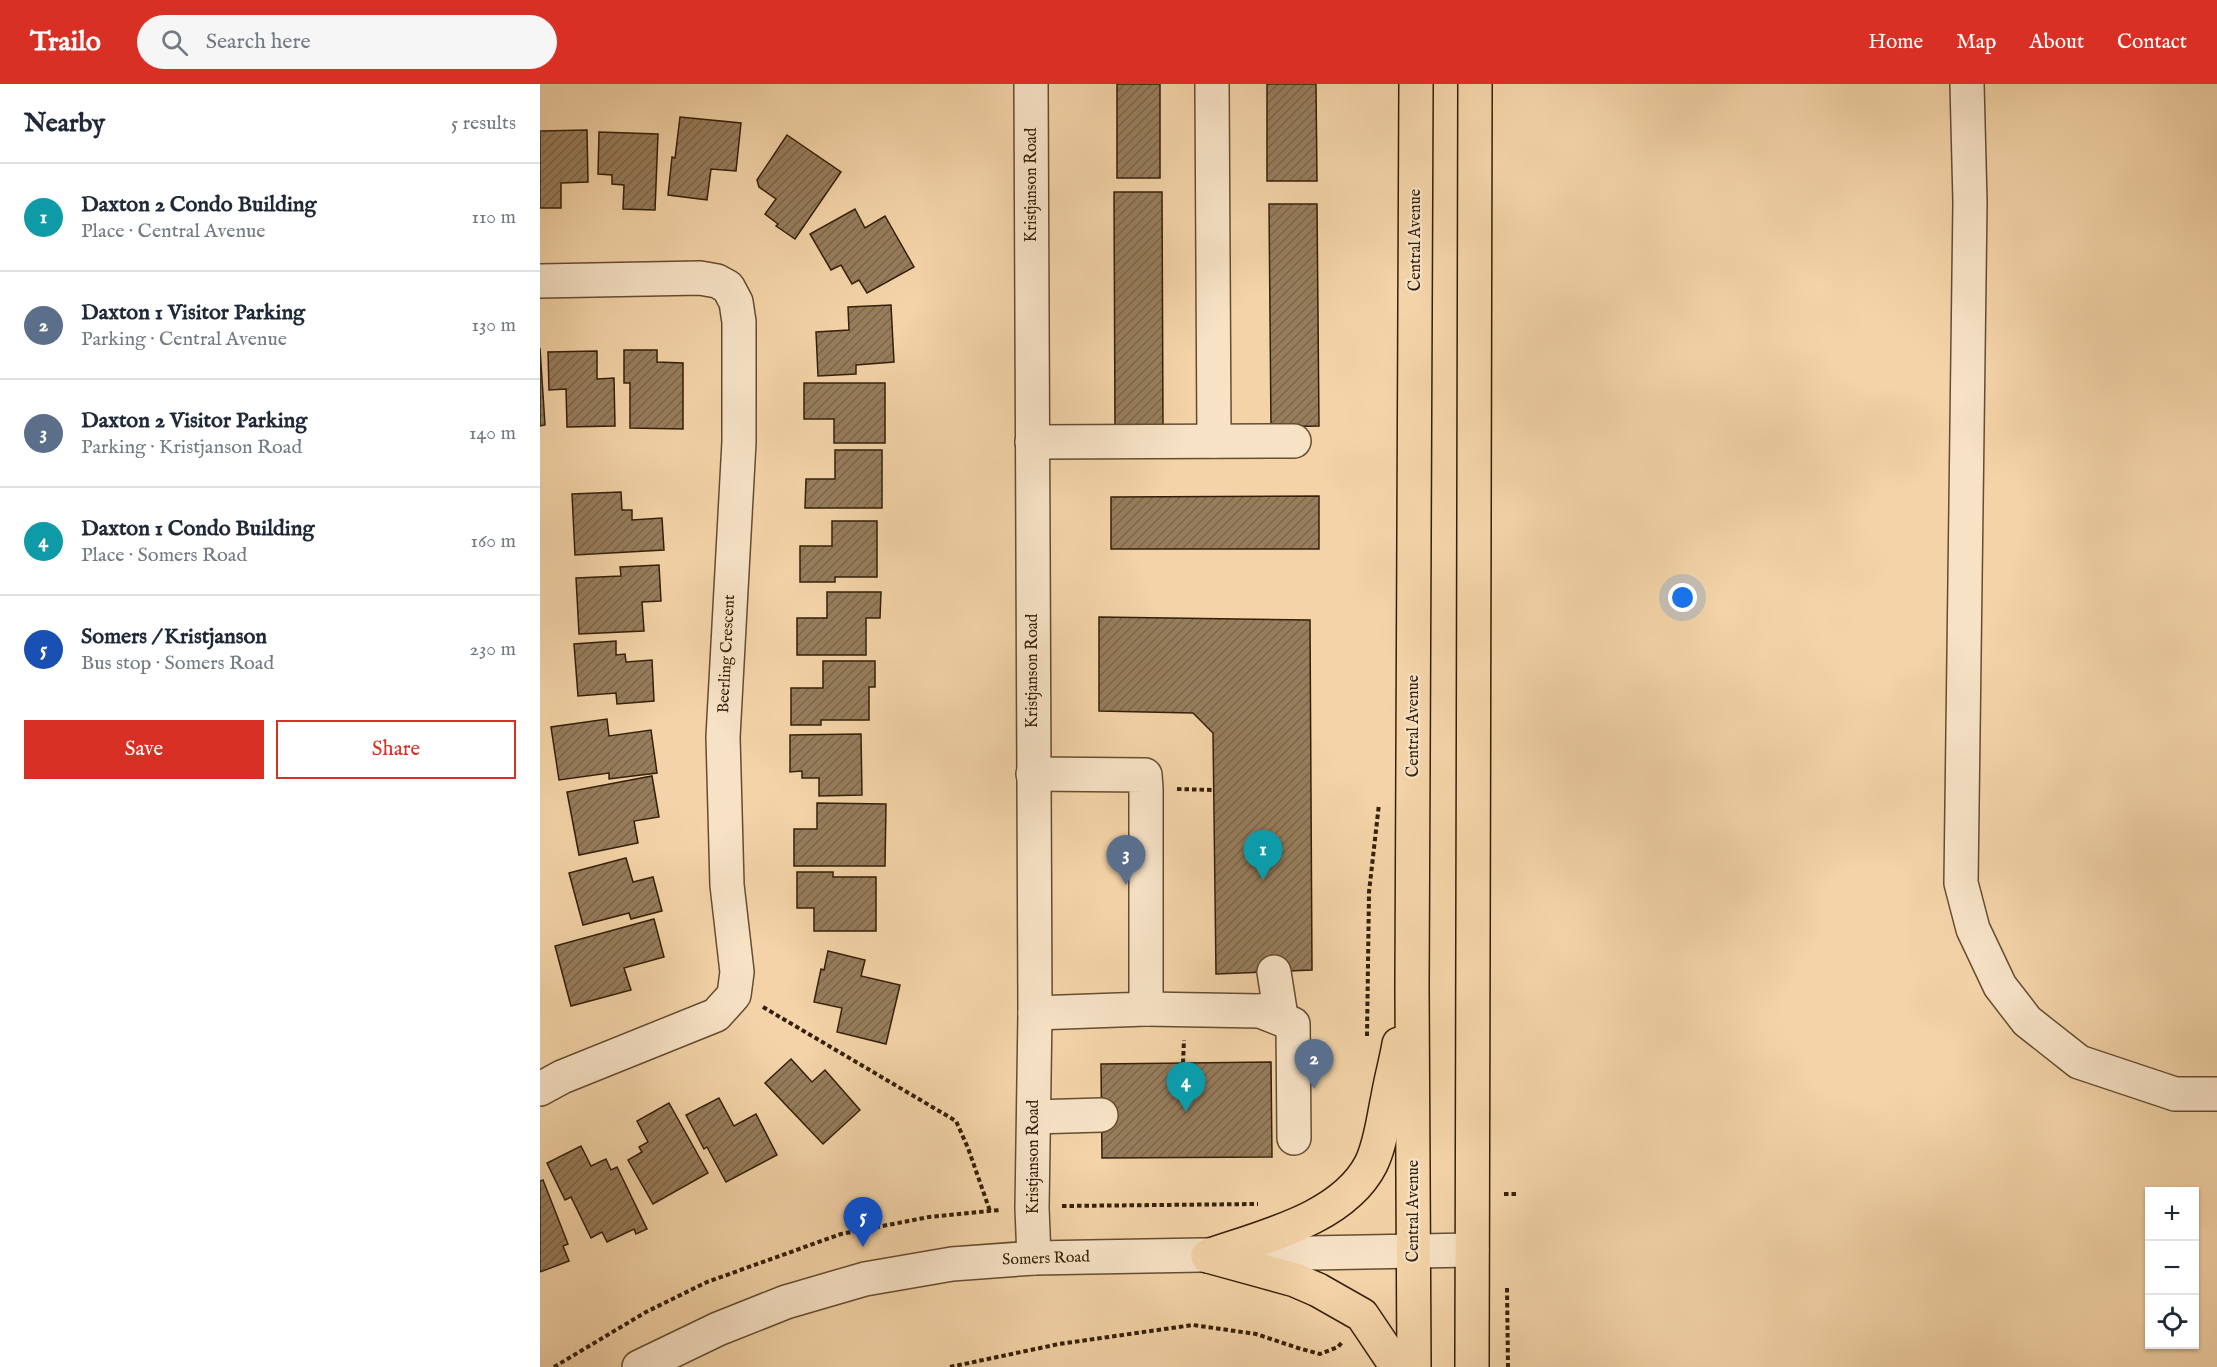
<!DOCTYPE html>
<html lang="en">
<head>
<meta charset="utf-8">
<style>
	:root { --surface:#fff; --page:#f6f6f7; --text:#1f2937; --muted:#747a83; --line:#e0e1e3; --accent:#d93025 }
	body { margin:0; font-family:"IM FELL English",serif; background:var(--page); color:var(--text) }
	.controls { position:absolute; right:18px; bottom:18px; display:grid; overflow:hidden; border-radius:0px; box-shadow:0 2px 4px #0004 }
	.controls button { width:54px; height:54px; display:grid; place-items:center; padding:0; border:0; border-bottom:2px solid var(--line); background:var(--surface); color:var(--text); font:30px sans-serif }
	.you { position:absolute; left:1143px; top:514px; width:21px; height:21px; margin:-15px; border:4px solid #fff; border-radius:50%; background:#1a73e8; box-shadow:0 0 0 9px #1a73e833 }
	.badge { display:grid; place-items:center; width:39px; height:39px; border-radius:50%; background:var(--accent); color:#fff; font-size:20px; font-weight:700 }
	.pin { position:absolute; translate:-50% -50px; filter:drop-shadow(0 2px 3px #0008) }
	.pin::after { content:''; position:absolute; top:32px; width:21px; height:18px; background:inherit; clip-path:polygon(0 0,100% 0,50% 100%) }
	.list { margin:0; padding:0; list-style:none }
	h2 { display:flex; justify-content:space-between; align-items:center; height:78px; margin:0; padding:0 24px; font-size:26px }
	h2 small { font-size:20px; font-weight:400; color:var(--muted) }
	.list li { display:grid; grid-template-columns:39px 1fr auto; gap:18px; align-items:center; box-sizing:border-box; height:108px; padding:0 24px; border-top:2px solid var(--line) }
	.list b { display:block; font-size:22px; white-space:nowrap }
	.list p { margin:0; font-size:20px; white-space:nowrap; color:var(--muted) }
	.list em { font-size:20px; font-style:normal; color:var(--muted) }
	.actions { display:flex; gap:12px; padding:18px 24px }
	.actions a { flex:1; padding:14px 0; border:2px solid var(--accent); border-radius:0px; text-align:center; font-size:21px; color:var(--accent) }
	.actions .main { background:var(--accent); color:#fff }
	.icon { flex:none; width:33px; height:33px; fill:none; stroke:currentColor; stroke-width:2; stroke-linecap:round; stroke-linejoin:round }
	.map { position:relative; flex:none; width:1677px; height:1283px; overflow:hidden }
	header { display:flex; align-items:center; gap:36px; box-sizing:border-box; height:84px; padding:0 30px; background:var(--accent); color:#fff }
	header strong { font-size:28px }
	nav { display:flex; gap:33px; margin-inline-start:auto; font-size:21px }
	.search { width:420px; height:54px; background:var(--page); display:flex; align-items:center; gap:15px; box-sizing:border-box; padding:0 21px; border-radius:33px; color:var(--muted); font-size:22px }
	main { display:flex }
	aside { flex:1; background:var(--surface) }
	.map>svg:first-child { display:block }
	.building { fill:url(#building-hatch); stroke:#34200a; stroke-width:1.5 }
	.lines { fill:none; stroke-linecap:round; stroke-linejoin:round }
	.minor-casing { stroke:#644d31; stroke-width:36 }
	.major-casing { stroke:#34200a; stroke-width:36 }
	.path { stroke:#34200a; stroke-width:4; stroke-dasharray:4.5 3; stroke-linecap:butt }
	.minor { stroke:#f7e2c6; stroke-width:33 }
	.major { stroke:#f3d3a7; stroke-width:33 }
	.labels { text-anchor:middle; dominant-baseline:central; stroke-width:4.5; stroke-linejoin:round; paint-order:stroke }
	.street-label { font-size:16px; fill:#34200a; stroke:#f7e2c6 }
</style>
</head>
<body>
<header>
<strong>Trailo</strong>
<div class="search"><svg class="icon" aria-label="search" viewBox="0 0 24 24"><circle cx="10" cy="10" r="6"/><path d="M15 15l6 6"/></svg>Search here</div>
<nav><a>Home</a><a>Map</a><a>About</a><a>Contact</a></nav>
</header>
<main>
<aside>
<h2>Nearby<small>5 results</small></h2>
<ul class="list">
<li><span class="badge" style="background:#0f9aa8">1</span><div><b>Daxton 2 Condo Building</b><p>Place · Central Avenue</p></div><em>110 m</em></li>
<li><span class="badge" style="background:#5c6f8a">2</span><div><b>Daxton 1 Visitor Parking</b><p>Parking · Central Avenue</p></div><em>130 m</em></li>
<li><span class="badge" style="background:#5c6f8a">3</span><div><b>Daxton 2 Visitor Parking</b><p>Parking · Kristjanson Road</p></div><em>140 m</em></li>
<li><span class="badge" style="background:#0f9aa8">4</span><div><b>Daxton 1 Condo Building</b><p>Place · Somers Road</p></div><em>160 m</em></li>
<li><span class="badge" style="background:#1a4fb4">5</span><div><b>Somers / Kristjanson</b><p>Bus stop · Somers Road</p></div><em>230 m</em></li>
</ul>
<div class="actions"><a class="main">Save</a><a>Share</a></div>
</aside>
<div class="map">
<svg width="1677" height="1283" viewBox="0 0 1677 1283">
	<defs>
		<pattern id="building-hatch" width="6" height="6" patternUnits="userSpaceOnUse" patternTransform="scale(1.5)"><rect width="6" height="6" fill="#977d5c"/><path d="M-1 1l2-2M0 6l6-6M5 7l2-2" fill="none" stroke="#7c664a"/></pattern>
	</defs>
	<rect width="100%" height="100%" fill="#f3d3a7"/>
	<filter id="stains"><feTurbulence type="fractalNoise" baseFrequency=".00333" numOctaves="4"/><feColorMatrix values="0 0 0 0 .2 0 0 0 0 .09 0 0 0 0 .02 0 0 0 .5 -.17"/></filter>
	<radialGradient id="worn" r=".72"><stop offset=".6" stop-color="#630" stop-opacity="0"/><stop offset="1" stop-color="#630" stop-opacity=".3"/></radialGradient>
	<g class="building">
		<rect x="577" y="0" width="43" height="94"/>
		<polygon points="727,0 776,0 777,97 727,97"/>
		<polygon points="140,33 201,39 196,87 171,85 167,116 128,111 132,73 135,74"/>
		<polygon points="47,46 48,98 21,99 21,124 0,124 0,47"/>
		<polygon points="59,48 118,50 115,126 83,125 84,101 72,100 72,91 58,90"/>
		<polygon points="247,51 301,88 255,155 236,142 238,140 225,130 236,115 219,103 217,96"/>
		<polygon points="574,108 622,108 623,343 575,343"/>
		<polygon points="729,120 777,120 779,342 731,343"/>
		<polygon points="315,125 325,144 345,132 374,183 327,209 319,196 312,200 301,181 291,186 270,150"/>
		<polygon points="351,221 354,278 316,281 316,290 278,292 276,248 309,246 308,223"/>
		<polygon points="0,264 5,341 0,342"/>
		<polygon points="84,266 117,266 117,278 143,279 143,345 90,344 90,299 84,299"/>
		<polygon points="57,267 57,295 74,294 75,342 27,343 26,305 9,306 8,268"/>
		<polygon points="264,299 345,299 345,359 294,359 294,335 264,335"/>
		<polygon points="295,366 342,366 342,424 265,424 266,395 295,395"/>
		<polygon points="81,408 82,426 92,426 92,436 122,434 124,466 35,471 32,410"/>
		<polygon points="779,412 779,465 571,465 571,413"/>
		<polygon points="292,437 337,437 337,493 295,493 295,498 260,498 260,462 292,462"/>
		<polygon points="119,481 121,517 102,518 104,547 39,550 36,494 81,492 80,483"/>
		<polygon points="287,508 341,508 340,534 326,534 326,571 257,571 257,534 287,534"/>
		<polygon points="559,533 770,536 772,886 676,890 673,649 653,629 559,627"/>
		<polygon points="76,557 76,571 85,570 86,578 112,576 114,617 77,620 76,609 38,612 34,560"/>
		<polygon points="283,577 335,577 335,603 329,603 329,636 281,636 281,641 251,641 251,604 283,604"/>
		<polygon points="67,635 69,652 111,646 117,689 69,695 69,689 19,696 11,643"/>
		<polygon points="321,650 322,711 279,712 279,694 262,694 262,687 250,688 250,651"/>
		<polygon points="112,692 119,733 94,737 98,759 39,771 27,708"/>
		<polygon points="277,719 346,720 345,782 254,782 254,745 277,745"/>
		<polygon points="86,774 93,798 113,793 122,827 91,835 89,829 43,841 29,789"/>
		<polygon points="257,788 293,788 293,793 336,793 336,847 274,847 274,824 257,824"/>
		<polygon points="114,835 124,873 84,884 91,906 31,922 15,862"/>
		<polygon points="288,867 325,876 321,892 360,901 346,960 297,948 302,924 274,918 281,885 284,886"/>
		<polygon points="251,975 272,998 285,986 320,1026 283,1060 225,999"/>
		<polygon points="731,978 732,1073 562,1074 561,980"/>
		<polygon points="179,1014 194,1042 216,1030 237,1071 186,1098 167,1063 164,1065 146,1031"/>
		<polygon points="129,1019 168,1089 113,1120 88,1076 102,1068 99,1063 108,1058 97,1037"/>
		<polygon points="41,1062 51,1082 66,1075 71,1086 77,1083 107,1145 96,1150 94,1145 67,1158 62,1148 51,1154 31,1113 25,1116 7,1079"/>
		<polygon points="3,1096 28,1160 23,1162 29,1177 0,1188 0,1097"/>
	</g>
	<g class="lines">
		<defs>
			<g id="minor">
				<polyline points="491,0 495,929 492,1124 494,1174"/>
				<polyline points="672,0 674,357"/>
				<polyline points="1427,0 1430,118 1421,799 1433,845 1460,902 1487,937 1539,978 1635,1010 1677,1010"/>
				<polyline points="0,197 160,194 177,197 188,203 196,218 199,238 199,358 183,653 187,801 197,888 194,911 176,931 22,993 0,1005"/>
				<polyline points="492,358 754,357"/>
				<polyline points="493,690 605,691 606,705 606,925 495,929"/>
				<polyline points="606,925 720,927 753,940 754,1054"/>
				<polyline points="720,927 740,926 734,888"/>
				<polyline points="494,1033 561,1031"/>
				<polyline points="99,1283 178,1245 246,1218 325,1195 412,1180 494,1174 932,1166"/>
			</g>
			<g id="major">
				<path d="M668,1172C722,1153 803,1135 831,1080C841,1059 843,1036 848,1013C851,995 856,978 859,960"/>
				<polyline points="668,1172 755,1196 778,1206 822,1231 857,1283"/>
				<polyline points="874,1283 872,902 876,0"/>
				<polyline points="932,1283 935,0"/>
			</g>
		</defs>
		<use href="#minor" class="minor-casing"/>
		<use href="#major" class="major-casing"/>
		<g class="path">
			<polyline points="637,705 673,706"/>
			<polyline points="223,923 416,1037 428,1064 450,1127"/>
			<polyline points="827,952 829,808 839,720"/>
			<polyline points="643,979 644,956"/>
			<polyline points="964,1110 978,1110"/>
			<polyline points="522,1122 718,1120"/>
			<polyline points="967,1204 968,1283"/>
			<polyline points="14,1283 106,1228 167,1198 301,1150 389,1133 460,1126"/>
			<polyline points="410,1283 519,1260 653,1241 716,1250 758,1264 780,1270 798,1263 803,1257"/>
		</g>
		<use href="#minor" class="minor"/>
		<use href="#major" class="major"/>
	</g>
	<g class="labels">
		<g class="street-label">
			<text transform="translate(492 101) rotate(-90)">Kristjanson Road</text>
			<text transform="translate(876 156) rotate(-90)">Central Avenue</text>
			<text transform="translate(187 570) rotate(-87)">Beerling Crescent</text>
			<text transform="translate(493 587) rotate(-90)">Kristjanson Road</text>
			<text transform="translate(874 642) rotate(-90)">Central Avenue</text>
			<text transform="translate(494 1073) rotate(-90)">Kristjanson Road</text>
			<text transform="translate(874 1127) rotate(-90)">Central Avenue</text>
			<text transform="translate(506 1175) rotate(-2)">Somers Road</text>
		</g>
	</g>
	<rect width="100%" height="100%" filter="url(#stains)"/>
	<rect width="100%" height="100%" fill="url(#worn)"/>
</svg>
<div class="controls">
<button>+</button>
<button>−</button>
<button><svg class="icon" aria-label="locate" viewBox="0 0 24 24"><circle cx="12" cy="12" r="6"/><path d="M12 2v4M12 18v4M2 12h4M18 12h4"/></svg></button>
</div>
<div class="you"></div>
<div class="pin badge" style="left:723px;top:796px;background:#0f9aa8">1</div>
<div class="pin badge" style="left:774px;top:1005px;background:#5c6f8a">2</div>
<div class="pin badge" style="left:586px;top:801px;background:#5c6f8a">3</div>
<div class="pin badge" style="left:646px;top:1028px;background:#0f9aa8">4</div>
<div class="pin badge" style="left:323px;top:1163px;background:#1a4fb4">5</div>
</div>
</main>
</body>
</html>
